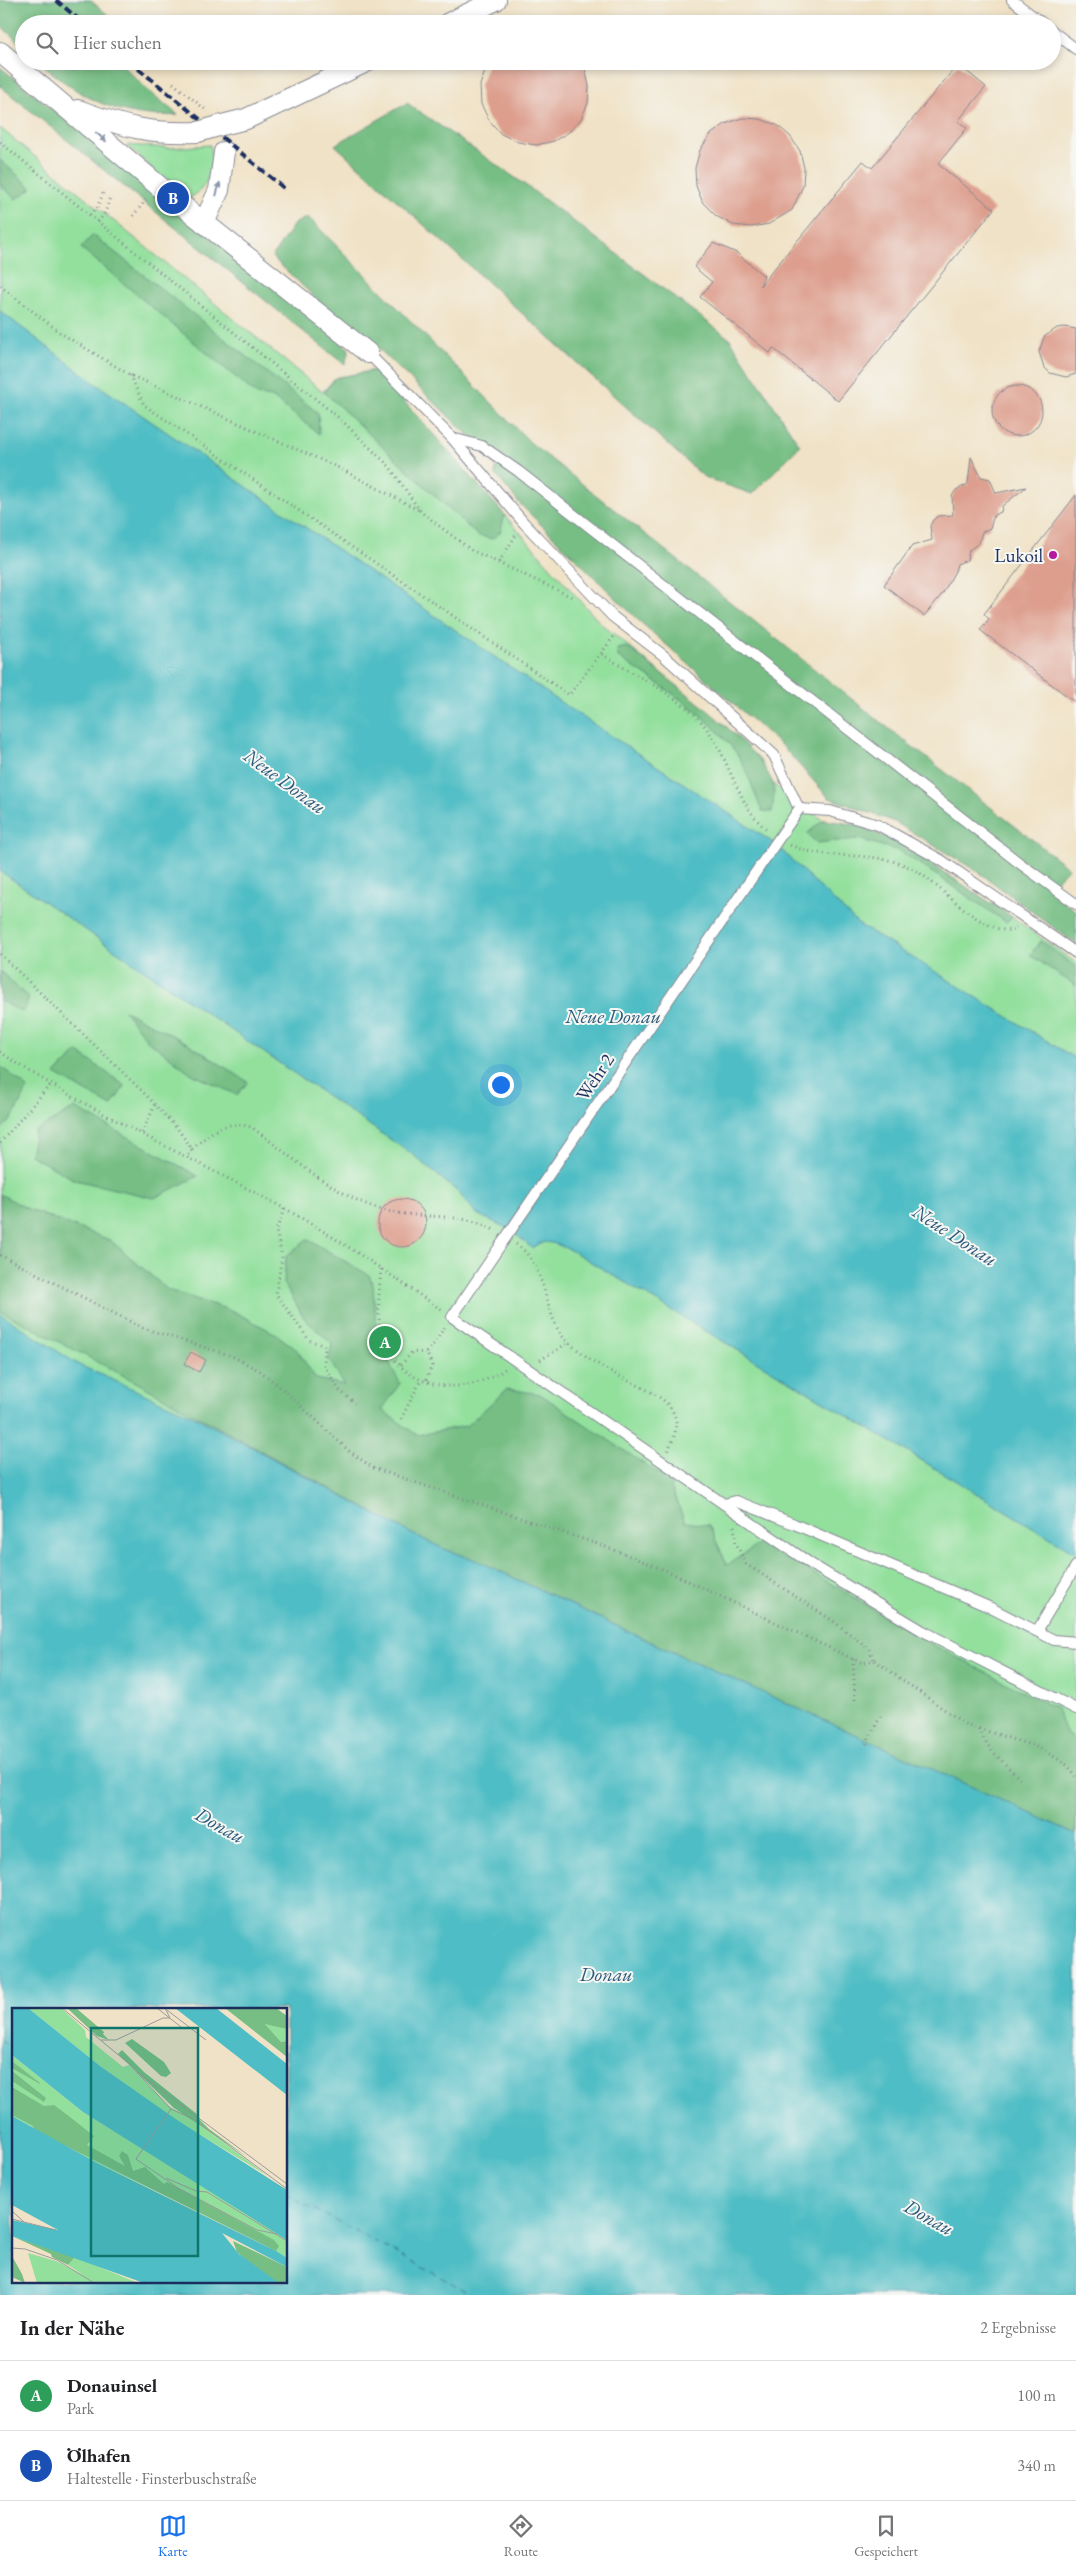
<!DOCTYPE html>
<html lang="de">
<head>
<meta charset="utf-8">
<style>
	:root { --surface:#fff; --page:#f2f2f2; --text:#202124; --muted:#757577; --line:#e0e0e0; --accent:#1a73e8 }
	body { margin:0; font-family:"EB Garamond",serif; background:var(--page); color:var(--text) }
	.you { position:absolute; left:500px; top:1084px; width:18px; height:18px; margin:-12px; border:4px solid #fff; border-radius:50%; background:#1a73e8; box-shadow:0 0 0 8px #1a73e833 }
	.badge { display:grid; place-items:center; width:32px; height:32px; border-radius:50%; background:var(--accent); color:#fff; font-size:16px; font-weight:700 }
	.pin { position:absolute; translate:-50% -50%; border:2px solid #fff; box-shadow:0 1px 5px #0006 }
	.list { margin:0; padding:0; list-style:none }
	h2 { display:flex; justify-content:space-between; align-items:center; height:65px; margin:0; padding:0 20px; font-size:21px }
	h2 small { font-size:16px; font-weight:400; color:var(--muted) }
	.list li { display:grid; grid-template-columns:32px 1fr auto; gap:15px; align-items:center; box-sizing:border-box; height:70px; padding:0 20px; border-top:1px solid var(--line) }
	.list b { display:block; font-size:19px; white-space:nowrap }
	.list p { margin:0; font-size:16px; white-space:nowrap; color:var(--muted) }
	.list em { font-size:16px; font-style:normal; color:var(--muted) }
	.icon { flex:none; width:28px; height:28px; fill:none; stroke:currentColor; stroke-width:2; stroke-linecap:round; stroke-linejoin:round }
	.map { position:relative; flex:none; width:1076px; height:2295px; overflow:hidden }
	.search { position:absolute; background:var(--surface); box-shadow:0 2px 8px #0003; left:15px; right:15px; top:15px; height:55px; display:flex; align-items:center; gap:12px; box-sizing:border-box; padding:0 18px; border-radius:28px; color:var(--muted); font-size:19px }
	.sheet { height:205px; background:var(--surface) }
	nav { display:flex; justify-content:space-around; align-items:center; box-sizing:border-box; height:70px; border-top:1px solid var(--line); background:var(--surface); font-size:14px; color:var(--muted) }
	nav a { display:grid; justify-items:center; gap:2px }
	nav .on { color:var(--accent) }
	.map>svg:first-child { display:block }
	.green { fill:#93e09d; stroke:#57887e }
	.forest { fill:#76be84; stroke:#487671 }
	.water { fill:#4fbdc5; stroke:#357692; fill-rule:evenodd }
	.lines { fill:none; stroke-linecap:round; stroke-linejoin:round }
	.ferry { stroke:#2b5a7d; stroke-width:1; stroke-dasharray:6 5; stroke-linecap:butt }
	.building { fill:#dd9e8d }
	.lane-casing { stroke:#868892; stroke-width:12 }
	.street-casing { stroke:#868892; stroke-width:22 }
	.path { stroke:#868892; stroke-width:3; stroke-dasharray:1 4; stroke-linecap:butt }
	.lane { stroke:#fff; stroke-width:10 }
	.street { stroke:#fff; stroke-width:20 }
	.rail { stroke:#1b2f5e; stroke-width:4; stroke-dasharray:8 4; stroke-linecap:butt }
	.lane-bridge-casing { stroke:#868892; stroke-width:12; stroke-linecap:butt }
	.street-bridge-casing { stroke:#868892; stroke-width:22; stroke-linecap:butt }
	.lane-bridge { stroke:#fff; stroke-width:10 }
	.street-bridge { stroke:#fff; stroke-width:20 }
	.oneway { fill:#8d97ae }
	.poi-dot { fill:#b5179e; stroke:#f6f6f2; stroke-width:2 }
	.labels { text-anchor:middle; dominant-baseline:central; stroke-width:4; stroke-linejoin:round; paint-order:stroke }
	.poi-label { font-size:19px; fill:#1b2f5e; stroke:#f6f6f2; text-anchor:end }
	.street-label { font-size:19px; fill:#1b2f5e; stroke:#f6f6f2 }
	.water-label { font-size:20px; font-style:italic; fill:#2b5a7d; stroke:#f6f6f2 }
	.inset-river { fill:none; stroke:#4fbdc5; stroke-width:2.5 }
	.inset-road { fill:none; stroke:#9b9a9c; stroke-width:1 }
	.view { fill:#0f766e; fill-opacity:0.15; stroke:#0f766e; stroke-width:2.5 }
	.inset-edge { fill:none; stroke:#1b2f5e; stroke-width:2.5 }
</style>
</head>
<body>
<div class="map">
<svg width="1076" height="2295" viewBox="0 0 1076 2295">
	<rect width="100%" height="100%" fill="#f6f6f2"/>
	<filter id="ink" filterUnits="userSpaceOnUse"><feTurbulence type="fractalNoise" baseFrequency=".02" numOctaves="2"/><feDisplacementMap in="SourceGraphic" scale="10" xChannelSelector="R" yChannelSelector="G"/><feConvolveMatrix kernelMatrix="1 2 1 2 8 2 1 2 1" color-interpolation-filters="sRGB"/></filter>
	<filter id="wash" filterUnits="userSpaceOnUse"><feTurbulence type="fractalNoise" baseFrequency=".0096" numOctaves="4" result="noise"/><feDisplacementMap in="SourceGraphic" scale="20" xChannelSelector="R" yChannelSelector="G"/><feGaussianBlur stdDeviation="1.12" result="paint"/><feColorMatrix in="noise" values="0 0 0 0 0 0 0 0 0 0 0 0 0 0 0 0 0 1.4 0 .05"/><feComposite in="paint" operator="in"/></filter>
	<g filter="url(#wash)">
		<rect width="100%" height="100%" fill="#f0e2c6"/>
		<g class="green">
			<polygon points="0,128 323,392 335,378 376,370 600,623 727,727 760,760 774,785 823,820 857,825 899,843 1012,917 1076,963 1076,1059 858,924 775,844 572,710 92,381 0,311"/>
			<path d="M127,145L168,148L210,145C216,163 207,195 185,199Z"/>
			<path d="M0,871L413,1155L458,1192L477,1214L511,1230L532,1248C546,1236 561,1246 576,1253L1076,1553V1834L1010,1802L809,1714L476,1560L410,1533L196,1417L79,1365L0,1314Z"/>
		</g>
		<g class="forest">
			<polygon points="0,0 90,0 119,24 24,24 24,47 0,25"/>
			<path d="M39,61H119L144,87L178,115C121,119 80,99 39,61Z"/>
			<polygon points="0,67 349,349 345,365 0,86"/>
			<polygon points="407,103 524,184 730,339 800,446 752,494 704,477 335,145"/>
			<polygon points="0,160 32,188 16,199 0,185"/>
			<polygon points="308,217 532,444 883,724 1069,868 1048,889 1076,911 1076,944 980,873 895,822 829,798 783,747 637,619 519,503 495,474 497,463 380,350 325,307 272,257 294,224"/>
			<polygon points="93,235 318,413 319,434 272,397 257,395 81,248"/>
			<polygon points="376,370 505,515 500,532 492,539 477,535 324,392 335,378"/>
			<path d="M627,647C661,674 762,745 773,785C775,792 773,804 772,812L762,811C754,793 746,765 735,751C704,711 660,685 618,657L617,649Z"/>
			<polygon points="823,820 857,825 899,843 1012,917 1006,922 900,851 858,839 817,843 807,834"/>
			<polygon points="1041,941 1076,967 1076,986 1030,955"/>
			<polygon points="0,971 29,998 23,1012 0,1001"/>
			<polygon points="124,1010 189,1044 248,1082 237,1095 192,1074 147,1040"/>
			<polygon points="78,1052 125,1086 111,1106 55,1074"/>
			<polygon points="0,1066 28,1088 11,1120 0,1130"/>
			<polygon points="75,1108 198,1176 154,1198 75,1180 30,1155 35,1131"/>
			<polygon points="0,1194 30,1210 110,1240 168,1290 233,1311 276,1334 297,1350 316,1379 344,1385 329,1359 332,1344 304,1318 284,1283 286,1256 307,1239 369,1275 373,1286 377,1340 400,1383 382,1410 417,1435 466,1426 507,1389 540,1394 668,1480 685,1522 709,1525 727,1565 762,1542 931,1644 1057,1709 1067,1735 1076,1739 1076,1834 655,1644 476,1560 444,1549 410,1533 134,1381 0,1311"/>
		</g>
		<g class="water">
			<path d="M0,311L92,381L572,710L775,844L858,924L1076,1059V1553L576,1253C561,1246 546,1236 532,1248L511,1230L477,1214L458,1192L413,1155L0,871Z"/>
			<path d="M0,1314L79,1365L196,1417L410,1533L444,1549L476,1560L655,1644L1076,1834V2295H0ZM14,2009H286V2281H14Z"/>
		</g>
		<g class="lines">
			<g class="ferry">
				<polyline points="0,2040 14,2047"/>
				<polyline points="286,2194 474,2295"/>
			</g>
		</g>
		<g id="blocks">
			<g class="building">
				<polygon points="489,61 580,61 585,68 589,86 588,103 581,119 569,132 554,141 536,145 518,142 501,134 489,120 481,104 480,85"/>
				<polygon points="958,64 986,87 958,121 967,128 938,164 994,209 838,401 773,348 770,353 700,297 712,282 694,267 713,243 737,253 764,276 760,286 863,161 872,168"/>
				<polygon points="742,118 760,119 777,125 790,136 800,151 804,168 803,186 792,210 769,224 751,227 733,225 716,216 703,203 696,186 695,168 700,150 710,135 725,124"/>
				<polygon points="1065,327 1076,329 1076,374 1066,377 1050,373 1044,367 1039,352 1044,337 1057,328"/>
				<circle cx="1017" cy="411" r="25"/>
				<polygon points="971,457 981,477 990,479 996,493 1026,487 1002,506 1001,512 994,515 990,528 982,532 979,543 969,550 967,560 957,564 955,571 943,593 924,616 884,585 912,546 932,540 930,526 933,520 938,516 953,515 952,496 956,490 968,484"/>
				<polygon points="1076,495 1076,703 980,630 989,619 984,614"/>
				<circle cx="402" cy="1223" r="24"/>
				<polygon points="191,1352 206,1360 199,1372 184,1364"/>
			</g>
		</g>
	</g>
	<g filter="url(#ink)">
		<use href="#blocks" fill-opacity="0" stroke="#868892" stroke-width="1"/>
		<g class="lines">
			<defs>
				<g id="lane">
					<polyline points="1012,0 1043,24"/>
					<polyline points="1052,31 1076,49"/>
					<polyline points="368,353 452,438 524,523 612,616 663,655 774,755 799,809 830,811 878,825 941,860 1076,953"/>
					<polyline points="452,438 482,446 518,471 1018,862 1076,904"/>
					<polyline points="511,1230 775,844"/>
					<polyline points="502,1243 452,1317 814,1566 923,1631 1076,1709"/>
					<polyline points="724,1504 736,1501 794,1524 989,1607 1054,1640 1076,1642"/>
					<polyline points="1037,1631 1076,1566"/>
				</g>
				<g id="street">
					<polyline points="447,24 496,0"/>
					<polyline points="0,52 173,198 368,353"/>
					<path d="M78,110C124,127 149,134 198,132"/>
					<polyline points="222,125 246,119 368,61"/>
					<polyline points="204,223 219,190 224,152"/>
				</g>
			</defs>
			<use href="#lane" class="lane-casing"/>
			<use href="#street" class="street-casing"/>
			<g class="path">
				<polyline points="173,83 206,110"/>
				<polyline points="0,142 339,418 389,466 421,512 471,550 574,598"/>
				<polyline points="90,215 97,208 104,191"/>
				<polyline points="133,216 146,200"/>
				<polyline points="98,222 105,213 110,197"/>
				<polyline points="0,286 62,334 130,375 339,468 419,510"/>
				<polyline points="130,375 144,405 569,695 615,635"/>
				<polyline points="499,562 516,535"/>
				<path d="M602,654C636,677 681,695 707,729C729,757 739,810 768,830"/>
				<path d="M790,845C831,863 873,848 913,869C942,885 981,935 1014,930L1016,927"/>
				<polyline points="0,954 142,1091 177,1128 192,1149 187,1156"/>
				<path d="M0,1052C91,1113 193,1158 289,1211C342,1241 392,1276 442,1310"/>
				<polyline points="142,1133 155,1105"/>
				<polyline points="0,1143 50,1085"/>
				<path d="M192,1149C212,1132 223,1119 251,1127C293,1157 332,1195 383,1210C418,1220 463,1211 494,1230"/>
				<polyline points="284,1209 276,1231 282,1256 276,1294 309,1340 325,1346 324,1366 340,1391 355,1403"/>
				<path d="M516,1244C551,1268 542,1322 570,1344C584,1355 599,1366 615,1374C645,1391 697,1402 667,1451"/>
				<polyline points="0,1255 143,1328 232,1356 260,1371 284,1390 349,1451 373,1468 612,1549 667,1571 853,1659 863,1663 874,1660 965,1724 1040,1748 1067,1765 1076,1776"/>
				<path d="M381,1269C379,1294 375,1322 386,1345C407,1392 467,1397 505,1369"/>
				<polyline points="427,1353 445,1327"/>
				<polyline points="540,1360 568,1343"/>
				<polyline points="401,1365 412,1352 427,1353 432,1366 425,1382"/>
				<polyline points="401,1419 421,1380"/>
				<polyline points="734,1526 736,1543 746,1564 833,1621 869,1649 874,1660"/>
				<polyline points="853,1659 855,1700"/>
				<polyline points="978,1729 991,1750 1020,1779"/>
				<polyline points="866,1744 881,1715"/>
			</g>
			<use href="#lane" class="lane"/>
			<use href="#street" class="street"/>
			<g class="rail">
				<polyline points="56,0 84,24"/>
				<polyline points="129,61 285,189"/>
			</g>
			<defs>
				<g id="lane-bridge">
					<polyline points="775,844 799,809"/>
					<polyline points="502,1243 511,1230"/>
				</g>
				<polyline id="street-bridge" points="198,132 222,125"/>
			</defs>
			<use href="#lane-bridge" class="lane-bridge-casing"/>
			<use href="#street-bridge" class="street-bridge-casing"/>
			<use href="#lane-bridge" class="lane-bridge"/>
			<use href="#street-bridge" class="street-bridge"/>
		</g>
		<defs><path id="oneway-solid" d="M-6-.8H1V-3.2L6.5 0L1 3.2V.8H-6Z" transform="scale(1.25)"/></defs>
		<g class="oneway">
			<use href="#oneway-solid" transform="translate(101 137) rotate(41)"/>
			<use href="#oneway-solid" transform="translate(218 189) rotate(-75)"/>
		</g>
	</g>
	<circle class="poi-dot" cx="1053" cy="555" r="5"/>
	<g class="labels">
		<g class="poi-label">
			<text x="1043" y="555">Lukoil</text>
		</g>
		<g class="street-label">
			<text transform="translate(595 1077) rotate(-56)">Wehr 2</text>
		</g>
		<g class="water-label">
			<text transform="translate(285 781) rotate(36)">Neue Donau</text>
			<text x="613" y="1016">Neue Donau</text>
			<text transform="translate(955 1235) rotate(33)">Neue Donau</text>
			<text transform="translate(220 1825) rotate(29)">Donau</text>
			<text x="606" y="1974">Donau</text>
			<text transform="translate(929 2217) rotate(29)">Donau</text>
		</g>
	</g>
	<g transform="translate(12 2008)">
		<rect width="275" height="275" fill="#f0e2c6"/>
		<path d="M16,0H49L73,22L74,29L111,59L117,57L156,98L180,111L256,168L164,112L88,58ZM255,14L275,21V33L269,34L253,16ZM0,47L71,104L269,227L275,232V250L228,223L87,156L0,108ZM16,245L44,253L71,267L56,257L63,249L126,275H25Z" fill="#93e09d"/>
		<path d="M55,0H64L92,24L91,26L97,32L85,28ZM213,0H264L275,8V21L253,16L269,34L275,33V49ZM120,31L152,54L159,65L154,69L149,68L113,35ZM110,42L132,64L186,107L184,108L197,121L235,149L162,100L106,46ZM1,54L28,75V76L0,60ZM0,63L34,90L32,94L0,73ZM0,79L32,98L42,97L58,109L82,128L75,137L113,158L107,148L110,143L116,147L121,163L133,159L152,176L155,174L262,232L267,238L264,243L22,122L21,118L0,107ZM0,228L63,249L56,257L40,249L39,246ZM221,233L275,259V275H267L249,265L225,244ZM0,248L10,266L13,275L0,269Z" fill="#76be84"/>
		<path d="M0,0H16L88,58L165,112L275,182V232L71,104L0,47ZM163,0H204L275,56V87ZM0,108L87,156L264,243L275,250V259L210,225L227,246L267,275H132L0,228V212L46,222L0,197Z" fill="#4fbdc5"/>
		<path class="inset-river" d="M0,180L176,275"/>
		<path class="inset-road" d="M50,0L116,55L159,101L181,111L275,181M145,0L169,19M155,2L194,32M89,32H104L151,10H158L153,0M125,64L275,176M159,101L124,151L166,180L245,222L265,226M154,170L184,183L195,184L275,233M0,203L12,214M0,211L44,222M0,240L13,241L45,252L82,275"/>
		<path class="view" d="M79,20H186V248H79Z"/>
		<rect width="275" height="275" class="inset-edge"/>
	</g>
</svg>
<div class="you"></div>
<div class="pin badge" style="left:385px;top:1342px;background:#2e9e5b">A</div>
<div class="pin badge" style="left:173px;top:198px;background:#1a4fb4">B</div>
<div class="search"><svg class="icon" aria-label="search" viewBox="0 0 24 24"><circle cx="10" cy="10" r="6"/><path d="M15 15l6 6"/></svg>Hier suchen</div>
</div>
<section class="sheet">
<h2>In der Nähe<small>2 Ergebnisse</small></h2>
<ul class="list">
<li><span class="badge" style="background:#2e9e5b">A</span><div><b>Donauinsel</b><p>Park</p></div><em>100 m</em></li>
<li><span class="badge" style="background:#1a4fb4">B</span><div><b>Ölhafen</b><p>Haltestelle · Finsterbuschstraße</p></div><em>340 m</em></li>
</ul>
</section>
<nav>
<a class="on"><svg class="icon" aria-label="map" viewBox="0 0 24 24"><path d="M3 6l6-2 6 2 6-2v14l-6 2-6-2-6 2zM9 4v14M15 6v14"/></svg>Karte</a>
<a><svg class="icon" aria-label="directions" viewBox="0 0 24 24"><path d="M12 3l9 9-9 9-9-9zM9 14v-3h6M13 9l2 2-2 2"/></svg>Route</a>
<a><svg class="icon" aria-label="saved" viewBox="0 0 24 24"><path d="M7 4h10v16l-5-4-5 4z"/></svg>Gespeichert</a>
</nav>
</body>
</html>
